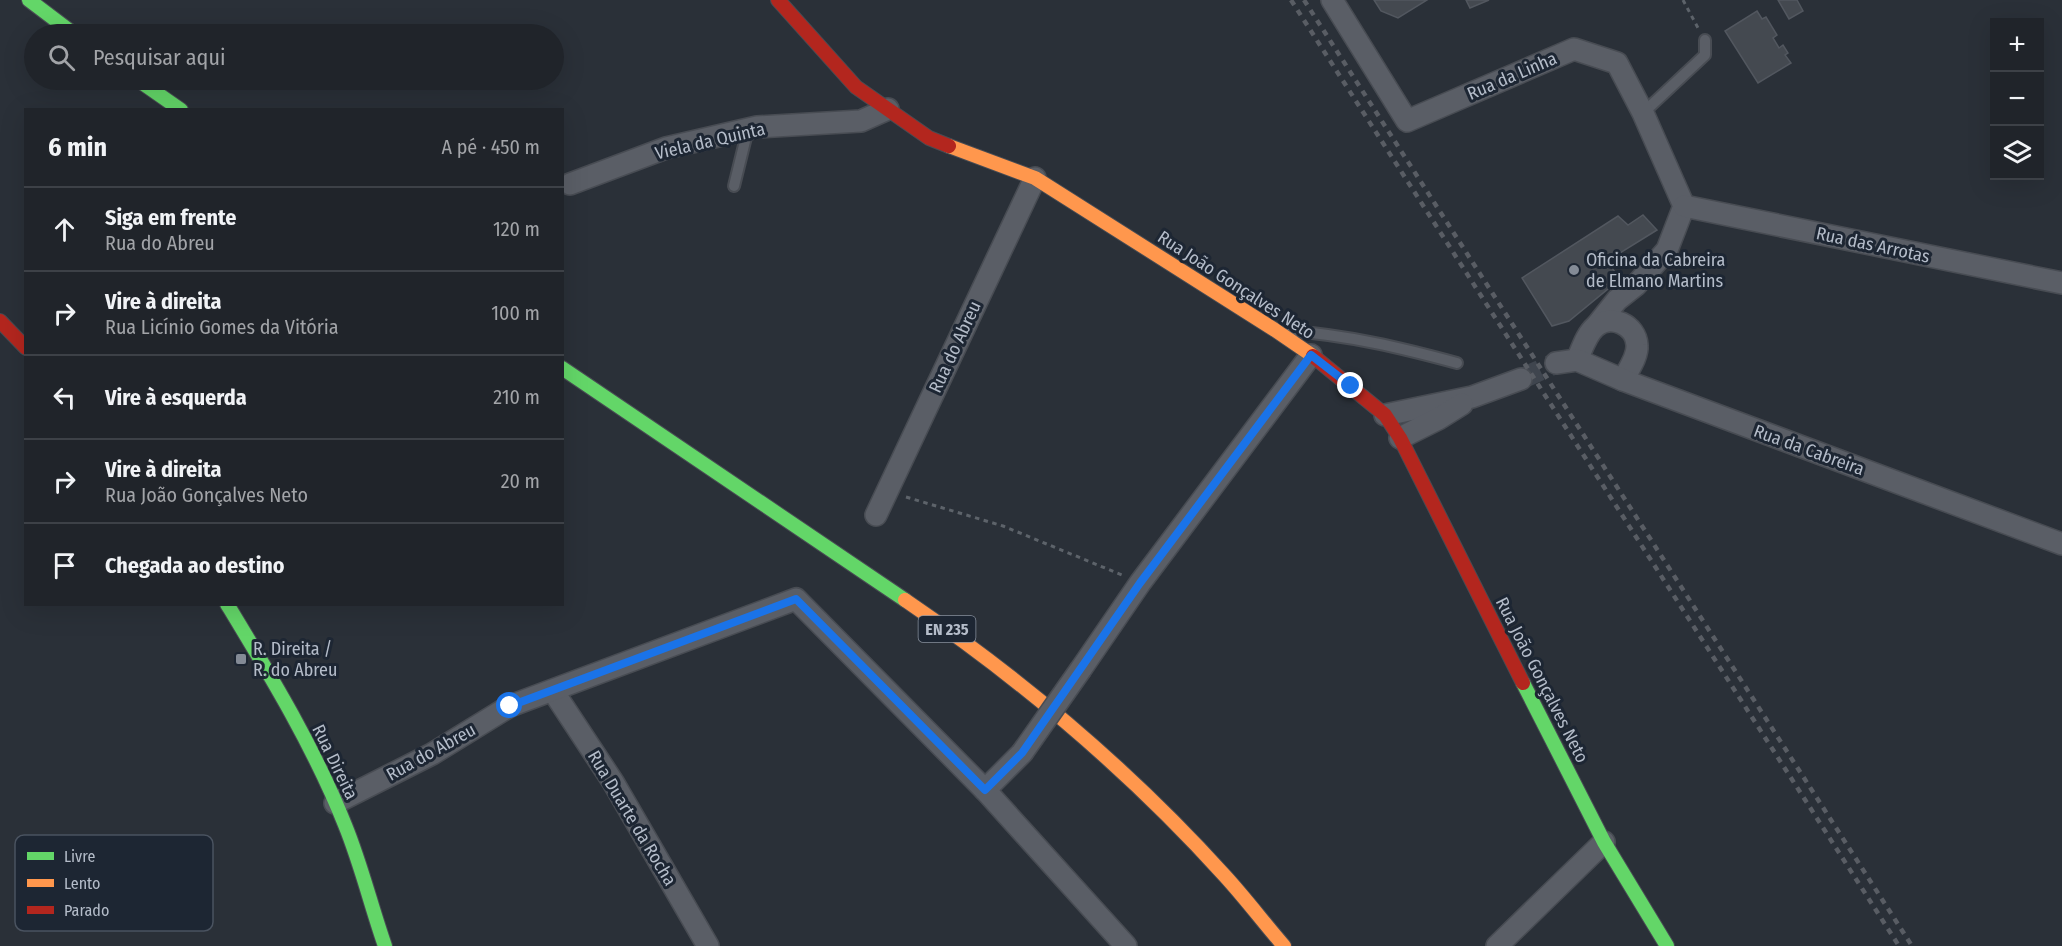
<!DOCTYPE html>
<html lang="pt">
<head>
<meta charset="utf-8">
<style>
	:root { --surface:#20242a; --page:#282c32; --text:#f1f3f6; --muted:#a2a4a8; --line:#3d4147 }
	body { margin:0; font-family:"Fira Sans Condensed",sans-serif; background:var(--page); color:var(--text) }
	.controls { position:absolute; right:18px; top:18px; display:grid; overflow:hidden; border-radius:0px; box-shadow:0 6px 24px #0002 }
	.controls button { width:54px; height:54px; display:grid; place-items:center; padding:0; border:0; border-bottom:2px solid var(--line); background:var(--surface); color:var(--text); font:30px sans-serif }
	.stop { position:absolute; width:18px; height:18px; margin:-14px; border:4px solid #1a73e8; border-radius:50%; background:#fff }
	.stop.end { background:#1a73e8; border-color:#fff; box-shadow:0 2px 6px #0008 }
	.list { margin:0; padding:0; list-style:none }
	h2 { display:flex; justify-content:space-between; align-items:center; height:78px; margin:0; padding:0 24px; font-size:26px }
	h2 small { font-size:20px; font-weight:400; color:var(--muted) }
	.list li { display:grid; grid-template-columns:39px 1fr auto; gap:18px; align-items:center; box-sizing:border-box; height:84px; padding:0 24px; border-top:2px solid var(--line) }
	.list b { display:block; font-size:22px; white-space:nowrap }
	.list p { margin:0; font-size:20px; white-space:nowrap; color:var(--muted) }
	.list em { font-size:20px; font-style:normal; color:var(--muted) }
	.icon { flex:none; width:33px; height:33px; fill:none; stroke:currentColor; stroke-width:2; stroke-linecap:round; stroke-linejoin:round }
	.map { position:relative; flex:none; width:2062px; height:946px; overflow:hidden }
	.search { position:absolute; background:var(--surface); box-shadow:0 6px 24px #0002; left:24px; top:24px; width:540px; height:66px; display:flex; align-items:center; gap:15px; box-sizing:border-box; padding:0 21px; border-radius:33px; color:var(--muted); font-size:22px }
	.panel { position:absolute; background:var(--surface); box-shadow:0 6px 24px #0002; left:24px; top:108px; width:540px; height:498px; border-radius:0px }
	.map>svg:first-child { display:block }
	.building { fill:#444950; stroke:#52575f; stroke-width:1.5 }
	.lines { fill:none; stroke-linecap:round; stroke-linejoin:round }
	.street-tunnel { stroke:#3f454e; stroke-width:21; stroke-dasharray:21 10; stroke-linecap:butt }
	.lane-casing { stroke:#484c53; stroke-width:14 }
	.street-casing { stroke:#484c53; stroke-width:24 }
	.fast-casing { stroke:#484c53; stroke-width:16 }
	.slow-casing { stroke:#484c53; stroke-width:16 }
	.jam-casing { stroke:#484c53; stroke-width:16 }
	.path { stroke:#5d636a; stroke-width:3; stroke-dasharray:4.5 4.5; stroke-linecap:butt }
	.lane { stroke:#5a5e66; stroke-width:10 }
	.street { stroke:#5a5e66; stroke-width:21 }
	.fast { stroke:#63d668; stroke-width:14 }
	.slow { stroke:#ff974d; stroke-width:14 }
	.jam { stroke:#b3261e; stroke-width:14 }
	.rail { stroke:#595d64; stroke-width:4.5; stroke-dasharray:6 6; stroke-linecap:butt }
	.street-bridge-casing { stroke:#484c53; stroke-width:24; stroke-linecap:butt }
	.street-bridge { stroke:#5a5e66; stroke-width:21 }
	.route { stroke:#1a73e8; stroke-width:8 }
	.poi-dot { fill:#848b96; stroke:#1d2633; stroke-width:2 }
	.labels { text-anchor:middle; dominant-baseline:central; stroke-width:6; stroke-linejoin:round; paint-order:stroke }
	.shield { fill:#1d2633; stroke:#878f9c; stroke-width:1.5 }
	.shield-label { font-size:16px; font-weight:bold; fill:#b4bcc9 }
	.street-label { font-size:18px; fill:#b4bcc9; stroke:#1d2633 }
	.poi-label { font-size:18px; fill:#b4bcc9; stroke:#1d2633; text-anchor:start }
	.key { fill:#1d2633; stroke:#4a5360; stroke-width:1.5 }
	.key-label { font-size:16px; fill:#b4bcc9 }
</style>
</head>
<body>
<div class="map">
<svg width="2062" height="946" viewBox="0 0 2062 946">
	<rect width="100%" height="100%" fill="#2a3038"/>
	<g class="building">
		<polygon points="1374,0 1427,0 1398,18 1381,11"/>
		<polygon points="1466,0 1489,0 1470,8"/>
		<polygon points="1778,0 1797,0 1803,11 1789,19"/>
		<polygon points="1757,11 1762,19 1766,17 1777,35 1773,38 1779,48 1783,45 1788,53 1785,55 1791,63 1758,83 1725,31"/>
		<polygon points="1643,215 1657,230 1607,261 1620,279 1569,321 1552,326 1522,278 1618,216 1628,225"/>
	</g>
	<g class="lines">
		<polyline class="street-tunnel" points="1521,379 1556,363"/>
		<defs>
			<g id="lane">
				<polyline points="1643,113 1705,55 1705,40"/>
				<polyline points="734,186 748,129"/>
				<path d="M1290,331C1347,335 1402,348 1457,363"/>
			</g>
			<g id="street">
				<polyline points="1332,0 1407,121 1574,49 1617,63 1643,113 1684,206 1667,250 1636,285 1617,300 1597,325"/>
				<polyline points="570,184 666,148 757,127 861,121 888,109"/>
				<polyline points="1684,206 2062,283"/>
				<path d="M1577,360C1582,349 1586,335 1595,327C1611,313 1636,325 1637,345C1638,357 1628,370 1623,380"/>
				<polyline points="1556,363 1577,360 1623,380 2062,544"/>
				<polyline points="1385,415 1472,397 1521,379"/>
				<polyline points="1400,438 1438,419 1462,404"/>
				<polyline points="876,515 1035,178"/>
				<polyline points="1081,669 1140,583 1311,355"/>
				<polyline points="553,691 613,782 708,946"/>
				<polyline points="985,790 1022,753"/>
				<polyline points="335,803 432,754 510,706 796,599 985,790 1126,946"/>
				<polyline points="1497,946 1604,842"/>
			</g>
			<g id="fast">
				<polyline points="29,0 74,34"/>
				<polyline points="138,80 181,110"/>
				<polyline points="562,368 905,600"/>
				<path d="M227,604C270,675 314,747 345,825C361,864 371,906 385,946"/>
				<polyline points="1523,683 1604,842 1667,946"/>
			</g>
			<g id="slow">
				<polyline points="949,146 1035,178 1275,330 1313,356"/>
				<path d="M905,600C1021,679 1131,772 1225,876C1246,899 1264,923 1284,946"/>
			</g>
			<g id="jam">
				<polyline points="778,0 856,87 929,138 949,146"/>
				<polyline points="0,321 26,348"/>
				<polyline points="1313,356 1385,415 1400,438 1523,683"/>
			</g>
		</defs>
		<use href="#lane" class="lane-casing"/>
		<use href="#street" class="street-casing"/>
		<use href="#fast" class="fast-casing"/>
		<use href="#slow" class="slow-casing"/>
		<use href="#jam" class="jam-casing"/>
		<g class="path">
			<polyline points="1683,0 1698,28"/>
			<polyline points="906,497 1003,526 1122,575"/>
		</g>
		<use href="#lane" class="lane"/>
		<use href="#street" class="street"/>
		<use href="#fast" class="fast"/>
		<use href="#slow" class="slow"/>
		<use href="#jam" class="jam"/>
		<g class="rail">
			<polyline points="1291,0 1899,946"/>
			<polyline points="1304,0 1912,946"/>
		</g>
		<defs>
			<polyline id="street-bridge" points="1022,753 1081,669"/>
		</defs>
		<use href="#street-bridge" class="street-bridge-casing"/>
		<use href="#street-bridge" class="street-bridge"/>
	</g>
	<g class="lines">
		<polyline class="route" points="510,706 796,599 985,790 1022,753 1140,583 1311,355 1351,386"/>
	</g>
	<g class="poi-dot">
		<circle cx="1574" cy="270" r="6"/>
		<rect x="235" y="653" width="12" height="12" rx="3"/>
	</g>
	<g class="labels">
		<rect class="shield" x="918.5" y="616" width="57" height="26" rx="4.5"/>
		<g class="shield-label">
			<text x="947" y="629">EN 235</text>
		</g>
		<g class="street-label">
			<text transform="translate(1512 76) rotate(-23)">Rua da Linha</text>
			<text transform="translate(710 141) rotate(-13)">Viela da Quinta</text>
			<text transform="translate(1873 245) rotate(12)">Rua das Arrotas</text>
			<text transform="translate(1236 285) rotate(33)">Rua João Gonçalves Neto</text>
			<text transform="translate(955 347) rotate(-65)">Rua do Abreu</text>
			<text transform="translate(1809 450) rotate(20)">Rua da Cabreira</text>
			<text transform="translate(1542 680) rotate(63)">Rua João Gonçalves Neto</text>
			<text transform="translate(431 752) rotate(-29)">Rua do Abreu</text>
			<text transform="translate(335 762) rotate(64)">Rua Direita</text>
			<text transform="translate(632 818) rotate(59)">Rua Duarte da Rocha</text>
		</g>
		<g class="poi-label">
			<text x="1586" y="260">Oficina da Cabreira<tspan x="1586" dy="21">de Elmano Martins</tspan></text>
			<text x="253" y="649">R. Direita /<tspan x="253" dy="21">R. do Abreu</tspan></text>
		</g>
	</g>
	<rect x="15" y="835" width="198" height="96" rx="9" class="key"/>
	<rect x="27" y="852" width="27" height="8" fill="#63d668"/>
	<rect x="27" y="879" width="27" height="8" fill="#ff974d"/>
	<rect x="27" y="906" width="27" height="8" fill="#b3261e"/>
	<g class="key-label">
		<text x="64" y="862">Livre</text>
		<text x="64" y="889">Lento</text>
		<text x="64" y="916">Parado</text>
	</g>
</svg>
<div class="controls">
<button>+</button>
<button>−</button>
<button><svg class="icon" aria-label="layers" viewBox="0 0 24 24"><path d="M12 4l9 5-9 5-9-5zM3 14l9 5 9-5"/></svg></button>
</div>
<div class="stop" style="left:510px;top:706px"></div>
<div class="stop end" style="left:1351px;top:386px"></div>
<div class="search"><svg class="icon" aria-label="search" viewBox="0 0 24 24"><circle cx="10" cy="10" r="6"/><path d="M15 15l6 6"/></svg>Pesquisar aqui</div>
<section class="panel">
<h2>6 min<small>A pé · 450 m</small></h2>
<ul class="list">
<li><svg class="icon" aria-label="ahead" viewBox="0 0 24 24"><path d="M12 20V5M6 11l6-6 6 6"/></svg><div><b>Siga em frente</b><p>Rua do Abreu</p></div><em>120 m</em></li>
<li><svg class="icon" aria-label="right" viewBox="0 0 24 24"><path d="M7 20v-9h11M14 6l5 5-5 5"/></svg><div><b>Vire à direita</b><p>Rua Licínio Gomes da Vitória</p></div><em>100 m</em></li>
<li><svg class="icon" aria-label="left" viewBox="0 0 24 24"><path d="M17 20v-9H6M10 6l-5 5 5 5"/></svg><div><b>Vire à esquerda</b></div><em>210 m</em></li>
<li><svg class="icon" aria-label="right" viewBox="0 0 24 24"><path d="M7 20v-9h11M14 6l5 5-5 5"/></svg><div><b>Vire à direita</b><p>Rua João Gonçalves Neto</p></div><em>20 m</em></li>
<li><svg class="icon" aria-label="arrive" viewBox="0 0 24 24"><path d="M6 21V4h12l-3 4 3 4H6"/></svg><div><b>Chegada ao destino</b></div></li>
</ul>
</section>
</div>
</body>
</html>
